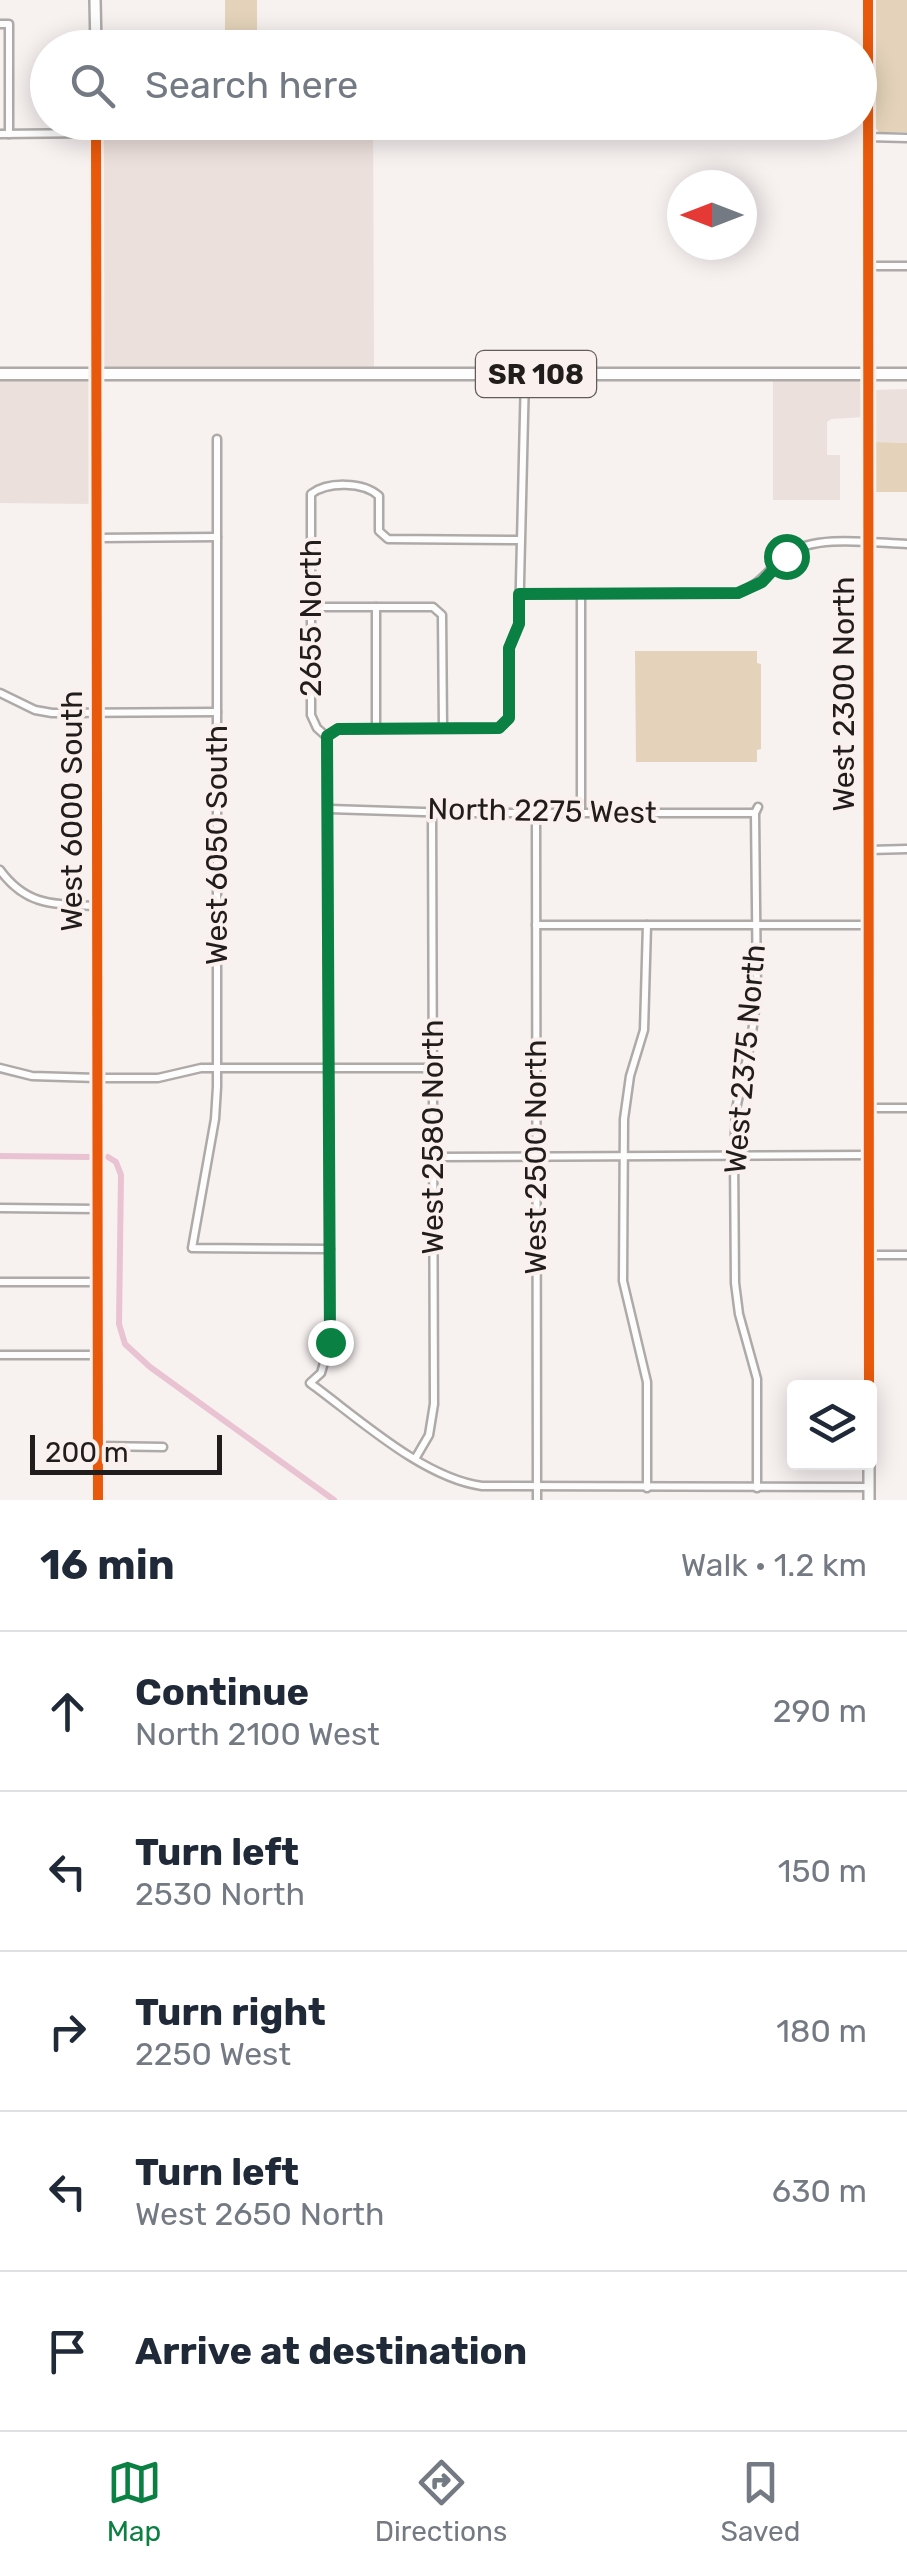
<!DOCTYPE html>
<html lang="en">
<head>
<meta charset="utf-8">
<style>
	:root { --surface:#fff; --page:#f2f2f3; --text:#1f2937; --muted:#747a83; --line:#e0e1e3; --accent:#0b8043 }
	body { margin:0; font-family:Rubik,sans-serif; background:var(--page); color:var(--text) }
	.controls { position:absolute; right:30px; bottom:30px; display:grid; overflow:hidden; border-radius:10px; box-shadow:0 5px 25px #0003 }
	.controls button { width:90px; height:90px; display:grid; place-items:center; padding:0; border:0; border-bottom:2px solid var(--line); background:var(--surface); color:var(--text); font:50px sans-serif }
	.compass { position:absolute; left:667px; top:170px; width:90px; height:90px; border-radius:50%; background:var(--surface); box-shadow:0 5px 25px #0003; rotate:270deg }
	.scale { position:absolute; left:30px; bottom:25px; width:192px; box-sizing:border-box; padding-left:10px; border:5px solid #201d1c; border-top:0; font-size:28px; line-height:35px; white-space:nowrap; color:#201d1c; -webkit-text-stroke:8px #faf0ed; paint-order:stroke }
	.stop { position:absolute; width:30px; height:30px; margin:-22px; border:8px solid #0b8043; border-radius:50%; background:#fff }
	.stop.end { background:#0b8043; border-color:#fff; box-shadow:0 2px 10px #0008 }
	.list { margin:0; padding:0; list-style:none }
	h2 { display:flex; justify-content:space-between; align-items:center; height:130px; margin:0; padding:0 40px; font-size:42px }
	h2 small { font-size:32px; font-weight:400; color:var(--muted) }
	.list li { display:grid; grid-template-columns:65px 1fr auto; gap:30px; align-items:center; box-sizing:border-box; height:160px; padding:0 40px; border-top:2px solid var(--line) }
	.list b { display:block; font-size:38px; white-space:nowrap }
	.list p { margin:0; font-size:32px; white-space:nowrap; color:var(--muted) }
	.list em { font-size:32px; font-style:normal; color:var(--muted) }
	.icon { flex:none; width:55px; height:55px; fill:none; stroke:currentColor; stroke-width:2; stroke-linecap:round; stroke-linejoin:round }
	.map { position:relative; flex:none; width:907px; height:1500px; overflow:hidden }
	.search { position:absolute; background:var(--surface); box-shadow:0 5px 25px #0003; left:30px; right:30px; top:30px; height:110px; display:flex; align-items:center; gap:25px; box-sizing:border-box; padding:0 35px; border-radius:55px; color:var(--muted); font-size:38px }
	.sheet { height:930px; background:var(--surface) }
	nav { display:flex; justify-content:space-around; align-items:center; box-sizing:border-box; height:140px; border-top:2px solid var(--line); background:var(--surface); font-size:28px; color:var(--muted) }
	nav a { display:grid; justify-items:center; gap:5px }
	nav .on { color:var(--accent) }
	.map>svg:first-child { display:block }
	.built { fill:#ece0dc }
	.green { fill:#e4d3ba }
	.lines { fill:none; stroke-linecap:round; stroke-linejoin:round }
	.canal { stroke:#eac3d3; stroke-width:6 }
	.street-casing { stroke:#aeaaa8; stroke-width:11 }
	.secondary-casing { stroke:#aeaaa8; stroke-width:14 }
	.primary-casing { stroke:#aeaaa8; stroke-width:15 }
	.street { stroke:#fefdfd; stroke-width:6 }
	.secondary { stroke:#fefdfd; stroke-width:9 }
	.primary { stroke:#fefdfd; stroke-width:10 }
	.cycleway-casing { stroke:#faf0ed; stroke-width:16 }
	.cycleway { stroke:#e8590c; stroke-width:10 }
	.route { stroke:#0b8043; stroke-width:12 }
	.labels { text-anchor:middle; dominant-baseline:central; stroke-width:8; stroke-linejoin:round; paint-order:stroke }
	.shield { fill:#faf0ed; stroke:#615c5b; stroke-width:2.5 }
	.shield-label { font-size:28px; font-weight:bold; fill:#201d1c }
	.street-label { font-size:30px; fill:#201d1c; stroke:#faf0ed }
</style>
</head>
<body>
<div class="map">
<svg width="907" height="1500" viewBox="0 0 907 1500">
	<rect width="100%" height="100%" fill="#f7f1f0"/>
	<g class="built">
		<polygon points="100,123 373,123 374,369 102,369"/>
		<polygon points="95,378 92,504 0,503 0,379"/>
		<polygon points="773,379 863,379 864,417 831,419 827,422 827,455 840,455 840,500 773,500"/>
		<polygon points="907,389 907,443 875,442 875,390"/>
	</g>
	<g class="green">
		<rect x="225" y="0" width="32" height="47"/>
		<polygon points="874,0 907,0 907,132 879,132 874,126"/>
		<polygon points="875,442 907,443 907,492 874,492"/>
		<polygon points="635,651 757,651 757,663 761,664 761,749 757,750 757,762 636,762"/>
	</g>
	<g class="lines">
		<g class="canal">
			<polyline points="0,1156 89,1157"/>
			<polyline points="108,1157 116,1162 121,1175 119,1324 125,1344 150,1367 334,1500"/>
		</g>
		<defs>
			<g id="street">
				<polyline points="0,24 9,24 9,134"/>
				<polyline points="0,134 96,133"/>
				<polyline points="868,137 907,138"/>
				<polyline points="868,266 907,266"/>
				<polyline points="217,439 217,1087 215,1119 192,1248 330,1249"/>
				<polyline points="97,538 217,537"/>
				<path d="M519,594L738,593C761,585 769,568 788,554C815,534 874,543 907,544"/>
				<polyline points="311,607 433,607 442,615 443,728"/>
				<polyline points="376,607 376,729"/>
				<polyline points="0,693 35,710 52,713 217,712"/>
				<path d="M327,737L330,1342L321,1373L310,1383C358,1418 423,1478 482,1486L869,1487"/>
				<polyline points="327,737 338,729 499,728 509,719 509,648 519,624 525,375"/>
				<path d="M327,737L317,728L311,715V494C328,481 364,482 379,496V531L388,539L519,540"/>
				<polyline points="329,809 454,813 755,813"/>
				<polyline points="536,813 537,1500"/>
				<polyline points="581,813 581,594"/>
				<polyline points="869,850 907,849"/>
				<path d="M0,870C27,907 55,904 97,906"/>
				<polyline points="536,925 869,925"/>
				<polyline points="647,925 644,1030 630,1076 624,1119 623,1281 647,1382 647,1488"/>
				<polyline points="0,1068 32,1076 97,1078 158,1078 201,1068 433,1068"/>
				<polyline points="869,1108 907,1108"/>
				<polyline points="433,1157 869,1155"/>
				<polyline points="0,1208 97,1209"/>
				<polyline points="869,1255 907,1255"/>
				<polyline points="0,1282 97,1282"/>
				<polyline points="0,1355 98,1355"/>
				<polyline points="98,1446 163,1447"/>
				<polyline points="415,1459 429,1435 434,1404 432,811"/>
				<polyline points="757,1488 757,1379 739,1314 735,1283 734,1155 736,1109 751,1040 757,996 755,813 758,807"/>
			</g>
			<g id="secondary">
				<polyline points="95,0 96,48"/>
				<polyline points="868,0 869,1388"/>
				<polyline points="96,122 98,1500"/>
				<polyline points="869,1462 869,1500"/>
			</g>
			<polyline id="primary" points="0,374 907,374"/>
		</defs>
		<use href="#street" class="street-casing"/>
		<use href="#secondary" class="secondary-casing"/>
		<use href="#primary" class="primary-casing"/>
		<use href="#street" class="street"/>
		<use href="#secondary" class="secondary"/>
		<use href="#primary" class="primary"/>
		<defs>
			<g id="cycleway">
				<polyline points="868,0 869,1388"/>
				<polyline points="96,122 98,1500"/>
			</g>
		</defs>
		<use href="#cycleway" class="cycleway-casing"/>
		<use href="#cycleway" class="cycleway"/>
	</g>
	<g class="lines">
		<polyline class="route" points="330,1342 327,736 338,729 499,728 509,718 509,648 519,624 519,594 738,593 762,582 786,556"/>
	</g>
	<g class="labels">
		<rect class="shield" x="476" y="351" width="120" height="46" rx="8"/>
		<g class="shield-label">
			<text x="536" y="374">SR 108</text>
		</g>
		<g class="street-label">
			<text transform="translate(311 618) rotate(-90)">2655 North</text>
			<text transform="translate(844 694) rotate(-90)">West 2300 North</text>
			<text transform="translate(72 811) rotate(-90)">West 6000 South</text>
			<text transform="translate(542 811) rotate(1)">North 2275 West</text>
			<text transform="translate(217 845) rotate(-90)">West 6050 South</text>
			<text transform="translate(745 1059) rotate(-85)">West 2375 North</text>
			<text transform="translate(433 1137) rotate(-90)">West 2580 North</text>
			<text transform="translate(536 1157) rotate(-90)">West 2500 North</text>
		</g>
	</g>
</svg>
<div class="controls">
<button><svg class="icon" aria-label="layers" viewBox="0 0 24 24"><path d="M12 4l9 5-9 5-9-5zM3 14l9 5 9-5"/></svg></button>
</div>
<svg class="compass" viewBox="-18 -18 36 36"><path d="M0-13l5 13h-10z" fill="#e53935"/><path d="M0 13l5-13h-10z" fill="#747a83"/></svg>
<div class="scale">200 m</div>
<div class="stop" style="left:786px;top:556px"></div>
<div class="stop end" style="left:330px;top:1342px"></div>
<div class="search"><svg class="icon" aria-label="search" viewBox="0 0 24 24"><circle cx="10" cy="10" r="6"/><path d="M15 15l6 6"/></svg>Search here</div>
</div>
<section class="sheet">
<h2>16 min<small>Walk · 1.2 km</small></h2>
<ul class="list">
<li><svg class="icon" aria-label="ahead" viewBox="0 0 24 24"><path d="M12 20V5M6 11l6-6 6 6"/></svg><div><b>Continue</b><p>North 2100 West</p></div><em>290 m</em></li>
<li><svg class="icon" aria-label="left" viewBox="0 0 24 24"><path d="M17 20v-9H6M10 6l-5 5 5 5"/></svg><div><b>Turn left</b><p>2530 North</p></div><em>150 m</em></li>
<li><svg class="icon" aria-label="right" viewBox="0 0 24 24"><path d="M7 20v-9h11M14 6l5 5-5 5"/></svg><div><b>Turn right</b><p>2250 West</p></div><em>180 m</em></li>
<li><svg class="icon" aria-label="left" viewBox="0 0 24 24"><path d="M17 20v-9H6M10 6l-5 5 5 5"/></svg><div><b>Turn left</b><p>West 2650 North</p></div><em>630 m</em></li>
<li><svg class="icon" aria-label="arrive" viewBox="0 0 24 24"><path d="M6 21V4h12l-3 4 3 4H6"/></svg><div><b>Arrive at destination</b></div></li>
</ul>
</section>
<nav>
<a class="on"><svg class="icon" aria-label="map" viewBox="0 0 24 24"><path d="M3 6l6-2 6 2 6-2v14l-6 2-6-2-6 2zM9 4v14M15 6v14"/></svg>Map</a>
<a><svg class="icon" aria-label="directions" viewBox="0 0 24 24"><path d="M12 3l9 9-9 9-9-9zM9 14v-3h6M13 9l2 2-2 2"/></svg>Directions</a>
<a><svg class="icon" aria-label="saved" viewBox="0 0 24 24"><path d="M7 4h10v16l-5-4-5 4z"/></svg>Saved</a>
</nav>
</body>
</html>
